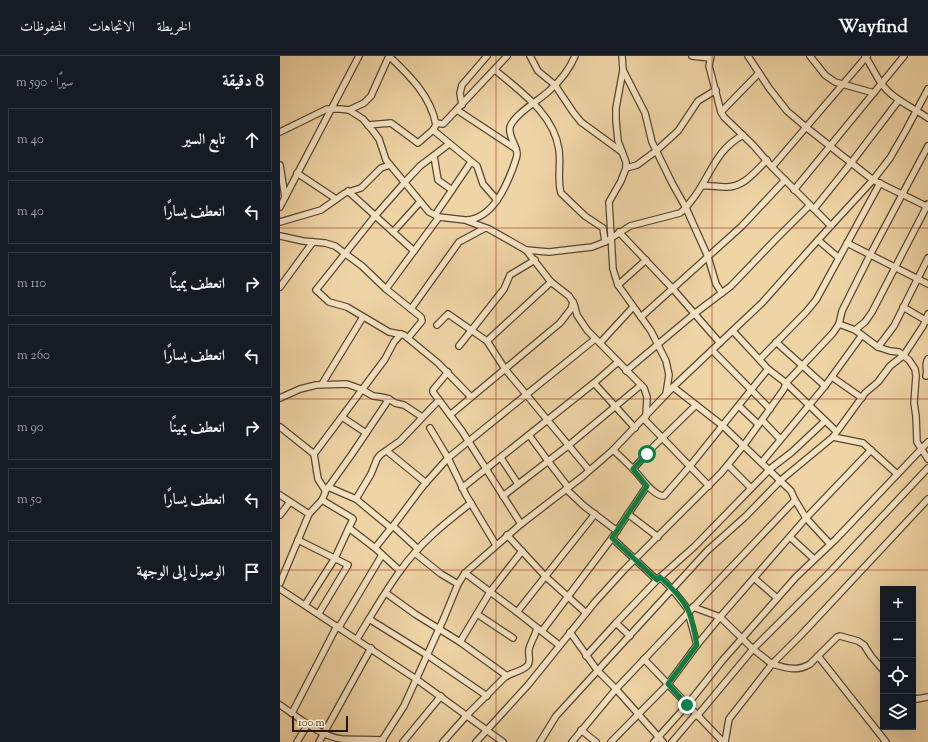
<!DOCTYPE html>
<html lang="ar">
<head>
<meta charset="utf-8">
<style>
	:root { --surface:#171b24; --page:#242831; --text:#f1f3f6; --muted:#9ea1a6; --line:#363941 }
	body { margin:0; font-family:"Sorts Mill Goudy",Amiri,serif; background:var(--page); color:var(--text); direction:rtl }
	.controls { position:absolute; right:12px; bottom:12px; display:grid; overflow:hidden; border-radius:0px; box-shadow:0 4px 16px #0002 }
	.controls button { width:36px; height:36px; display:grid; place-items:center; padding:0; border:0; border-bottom:1px solid var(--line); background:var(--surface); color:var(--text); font:20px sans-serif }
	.scale { position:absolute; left:12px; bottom:10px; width:56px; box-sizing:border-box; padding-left:4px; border:2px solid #231808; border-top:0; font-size:11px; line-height:14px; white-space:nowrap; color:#231808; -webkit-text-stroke:3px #f5e3c4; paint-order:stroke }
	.stop { position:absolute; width:12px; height:12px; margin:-9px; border:3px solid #0b8043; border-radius:50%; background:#fff }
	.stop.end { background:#0b8043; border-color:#fff; box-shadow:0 1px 4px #0008 }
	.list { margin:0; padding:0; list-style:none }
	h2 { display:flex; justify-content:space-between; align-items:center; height:52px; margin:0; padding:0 16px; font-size:17px }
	h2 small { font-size:13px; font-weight:400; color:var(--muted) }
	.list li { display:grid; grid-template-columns:26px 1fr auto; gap:12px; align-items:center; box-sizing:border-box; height:64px; margin:0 8px 8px; padding:0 8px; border:1px solid var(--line); border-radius:0px }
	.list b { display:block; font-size:15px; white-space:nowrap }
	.list em { font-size:13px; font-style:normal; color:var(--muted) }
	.icon { flex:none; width:22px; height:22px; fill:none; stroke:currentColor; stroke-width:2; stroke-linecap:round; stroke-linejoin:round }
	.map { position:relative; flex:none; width:648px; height:686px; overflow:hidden; direction:ltr }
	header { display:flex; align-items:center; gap:24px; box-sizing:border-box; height:56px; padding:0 20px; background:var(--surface); border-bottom:1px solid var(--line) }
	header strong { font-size:19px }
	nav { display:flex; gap:22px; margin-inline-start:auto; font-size:14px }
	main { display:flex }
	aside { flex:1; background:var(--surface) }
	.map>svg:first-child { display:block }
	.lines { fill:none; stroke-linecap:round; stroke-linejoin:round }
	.minor-casing { stroke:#56472f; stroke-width:8 }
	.minor { stroke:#f5e3c4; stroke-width:5.5 }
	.route { stroke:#0b8043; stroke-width:5 }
	.grid { fill:none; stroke:#8f2418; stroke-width:1; stroke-opacity:0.55 }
</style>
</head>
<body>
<header>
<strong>Wayfind</strong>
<nav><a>الخريطة</a><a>الاتجاهات</a><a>المحفوظات</a></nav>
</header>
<main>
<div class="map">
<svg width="648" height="686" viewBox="0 0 648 686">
	<rect width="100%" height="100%" fill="#efd4a5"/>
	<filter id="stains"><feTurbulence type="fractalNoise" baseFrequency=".005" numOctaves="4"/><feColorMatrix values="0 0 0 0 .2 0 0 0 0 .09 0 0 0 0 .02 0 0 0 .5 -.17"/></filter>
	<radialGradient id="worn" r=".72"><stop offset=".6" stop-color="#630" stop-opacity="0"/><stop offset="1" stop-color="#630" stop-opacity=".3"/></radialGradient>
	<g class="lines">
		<defs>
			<g id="minor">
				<polyline points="250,0 258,15 275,29 293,56 301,66 342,96"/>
				<polyline points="342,0 343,14 336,52 336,64 338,85 346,106 346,112 341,125 329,146 333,213 338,229 371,275 386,305 389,319 386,338"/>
				<polyline points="412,0 430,2"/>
				<polyline points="431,0 429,10 441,56 444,61 473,89 492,111 551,170"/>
				<polyline points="468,0 489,32 507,55 527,72 593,124 648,151"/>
				<polyline points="530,0 545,19 555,26 594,37"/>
				<path d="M585,0C591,9 595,18 601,27C612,43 632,51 648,62"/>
				<path d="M215,14C241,36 274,58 279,94C281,108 277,124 281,137L305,160L323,172L325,186"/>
				<polyline points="343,14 365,57 372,86 392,127 406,152 428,201 436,228 442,237"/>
				<polyline points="182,49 180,37 182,29 207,0"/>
				<polyline points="69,54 84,47 91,40 109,0"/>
				<polyline points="177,54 236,93"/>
				<polyline points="441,56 479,17"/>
				<polyline points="156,67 163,68 165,66 227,0"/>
				<path d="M88,69L111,67L138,87L153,74L156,69C151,40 129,19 109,0"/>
				<polyline points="153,74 197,110 203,128 217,144"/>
				<polyline points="0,76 47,53 60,53 69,54 83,63 93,75 99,83 106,104 149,156 159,161 185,164 209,173 246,194 271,226 289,240 294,248 297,259 307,274 364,332 367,341 366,360"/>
				<polyline points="169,88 140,110 125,126 95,160 36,234 49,246 67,251 109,276 124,279 158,307 191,341"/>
				<polyline points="154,100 158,124 172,134"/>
				<polyline points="0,109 5,141"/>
				<polyline points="492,111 587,0"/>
				<polyline points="346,112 357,109 376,95 398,75 418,45 436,34"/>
				<polyline points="17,117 56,143"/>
				<path d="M422,130C432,129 436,131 445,131C463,132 475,116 487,104"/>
				<polyline points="514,134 624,0"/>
				<polyline points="68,135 134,195"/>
				<polyline points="0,151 79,0"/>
				<polyline points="534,153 571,107 619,44"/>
				<polyline points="155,159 191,106"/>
				<path d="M187,164C212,162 225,133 233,112C234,108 237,102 237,98C237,89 228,81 230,71C234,58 260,44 270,34C280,25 290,12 295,0"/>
				<polyline points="0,166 41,154 65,137 81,132 101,112 110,109"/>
				<polyline points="113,176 140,146"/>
				<polyline points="339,176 393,233 440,287"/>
				<polyline points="0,180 23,185 45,187 55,190 82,210 106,233 141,261 142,265 128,282"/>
				<polyline points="538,184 559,202"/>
				<polyline points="567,187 648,228"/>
				<path d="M246,194L269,196L312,191L325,186L350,170L400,157C406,153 410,146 415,140C432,116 436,94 463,79"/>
				<polyline points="338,229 366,204"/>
				<polyline points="0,231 33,186"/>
				<polyline points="106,233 159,161"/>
				<polyline points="623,251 647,265"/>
				<polyline points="131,253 179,186 205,172"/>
				<polyline points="361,261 462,170 505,124"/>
				<polyline points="559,268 575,274 598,291 610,295 619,296 629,304 635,313 636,320 634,347 636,360 637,386 648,403"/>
				<polyline points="157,269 168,258 207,285 225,313 309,414"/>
				<polyline points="575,274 585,266 592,256 648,148"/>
				<polyline points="453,275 488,313 506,327 556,375"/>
				<polyline points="207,285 271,226"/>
				<polyline points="496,286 545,330"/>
				<polyline points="320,287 353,251"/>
				<polyline points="179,290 224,233 230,219 255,204"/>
				<polyline points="598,291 614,270 648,202"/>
				<polyline points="432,294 490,353"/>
				<polyline points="480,303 526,256 536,244 600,127"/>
				<polyline points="346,315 414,258 451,230 494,185 530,149"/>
				<polyline points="168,316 153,334 153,336 182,375 241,468"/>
				<path d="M646,320C648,314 644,308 648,303"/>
				<polyline points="552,321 582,342"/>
				<polyline points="314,327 355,372"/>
				<polyline points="42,328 83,261"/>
				<polyline points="393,331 443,370 511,435 515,444 526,462 550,488"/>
				<polyline points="0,342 20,333 36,329 67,328 81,333 93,340 101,341 109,343 115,347 124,349 142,361"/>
				<polyline points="459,350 478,368"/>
				<polyline points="170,359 280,267 291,253 293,246"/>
				<polyline points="62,361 86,377"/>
				<polyline points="364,363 429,430"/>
				<polyline points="482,364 500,383"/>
				<polyline points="0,371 34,398 38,423 45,434 45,437 42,444 29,458 0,527"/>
				<polyline points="150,372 168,402 186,439 216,489"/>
				<polyline points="249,379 268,405 288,431"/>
				<polyline points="553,381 583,387 617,418"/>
				<path d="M333,394C340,400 347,407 354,414C361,421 373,440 384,440L410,410L488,313"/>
				<polyline points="107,395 146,427"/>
				<polyline points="34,398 105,303 114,286 121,278"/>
				<polyline points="221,402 238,428"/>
				<polyline points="482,406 545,330 582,279"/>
				<polyline points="448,409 471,432"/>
				<polyline points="353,413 373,391 416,349"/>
				<polyline points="48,431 76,443 111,472 113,470 138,493"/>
				<polyline points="182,432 314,327 338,306"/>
				<polyline points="47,433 72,398 109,343"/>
				<polyline points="286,433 304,450 337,475"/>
				<polyline points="0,439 29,458"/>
				<polyline points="223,440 289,389 361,329"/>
				<polyline points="76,443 91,418 97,403 100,399 120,385 159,344"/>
				<polyline points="348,458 378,481"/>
				<polyline points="0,459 10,446"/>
				<polyline points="113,470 143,430 168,402 315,283"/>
				<polyline points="69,472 95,492 120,515"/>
				<polyline points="227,479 265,520 306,557"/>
				<polyline points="510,481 534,503"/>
				<polyline points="332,482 377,524"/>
				<polyline points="18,484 68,509 39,557"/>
				<polyline points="95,492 111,472"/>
				<polyline points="135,497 161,518 178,528"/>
				<polyline points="185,517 237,556 279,589"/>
				<polyline points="380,521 392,533 407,552 417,589"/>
				<polyline points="474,522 497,542"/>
				<polyline points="0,533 136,623 223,686"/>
				<polyline points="106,537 135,558 180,586 227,620"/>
				<polyline points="25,549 55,502 73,463 72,462 42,444"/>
				<polyline points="413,551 440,561 473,593 492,608 449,663 445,686"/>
				<polyline points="237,556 315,458"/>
				<polyline points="197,558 233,582"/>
				<polyline points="89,563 147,599 207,640"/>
				<polyline points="336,567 377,524 415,490 490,413 512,396 545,365"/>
				<polyline points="59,571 102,499"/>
				<polyline points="262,575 332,482 367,430"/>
				<polyline points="290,576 317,614 336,633 383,686"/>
				<path d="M77,583C91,560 104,537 120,515C139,488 165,467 191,447"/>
				<polyline points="180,586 210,536 242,495"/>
				<polyline points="306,600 336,567 350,580"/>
				<polyline points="538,600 606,686"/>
				<polyline points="364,603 443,686"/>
				<path d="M603,614L591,600L584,589L578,585L560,580L557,581L530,608C517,616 506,612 492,608L521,579L648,443"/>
				<polyline points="633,642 637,643 648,641"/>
				<path d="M0,649C18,661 41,681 62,683C76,684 89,683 103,684"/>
				<polyline points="12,657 57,570"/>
				<polyline points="417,660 473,593 550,516 648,412"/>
				<polyline points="301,674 316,686"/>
				<polyline points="17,686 28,668"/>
				<polyline points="39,686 91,592"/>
				<polyline points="101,686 124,650 164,562 178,528 185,517 241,468 302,421 333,394 393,331 482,247 538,184 593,124 610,102 625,76 648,33"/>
				<polyline points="123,686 161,640"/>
				<path d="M163,686L187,659L225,621C232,616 242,616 248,609C251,605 248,598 249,593C251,586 255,580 257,572"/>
				<polyline points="196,686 248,629 315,546 344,514 441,417 464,389 504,333 506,327 553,277 559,268 562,255 590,199 648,90"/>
				<polyline points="260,686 276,660 427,495 466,460 501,424 553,381 585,337 598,326 610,310 624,299 643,270 648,258"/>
				<polyline points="292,686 336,633 515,444"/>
				<polyline points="331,686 388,628 417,589 440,561 526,462 591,394"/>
				<polyline points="374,686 407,649 442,605 516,521 556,483 648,386"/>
				<polyline points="392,686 416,658"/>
			</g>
		</defs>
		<use href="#minor" class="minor-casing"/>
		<use href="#minor" class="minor"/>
	</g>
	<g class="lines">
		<path class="route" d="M367,398L353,413L367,430L332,482L377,524L380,521C390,530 401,541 407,552C413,563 414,577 417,589L388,628L407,649"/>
	</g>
	<path class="grid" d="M216,0V686M432,0V686M0,172H648M0,343H648M0,514H648"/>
	<rect width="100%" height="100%" filter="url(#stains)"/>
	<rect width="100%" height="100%" fill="url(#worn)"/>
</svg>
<div class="controls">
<button>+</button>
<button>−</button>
<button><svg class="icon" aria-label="locate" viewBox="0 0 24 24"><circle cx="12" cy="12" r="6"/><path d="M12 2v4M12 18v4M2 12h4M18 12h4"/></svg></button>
<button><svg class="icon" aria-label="layers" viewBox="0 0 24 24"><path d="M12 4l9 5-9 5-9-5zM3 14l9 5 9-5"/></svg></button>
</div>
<div class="scale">100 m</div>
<div class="stop" style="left:367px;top:398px"></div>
<div class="stop end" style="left:407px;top:649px"></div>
</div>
<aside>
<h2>8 دقيقة<small>سيرًا · 590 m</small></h2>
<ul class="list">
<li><svg class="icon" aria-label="ahead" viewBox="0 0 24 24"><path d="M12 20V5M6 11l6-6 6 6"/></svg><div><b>تابع السير</b></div><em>40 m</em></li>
<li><svg class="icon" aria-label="left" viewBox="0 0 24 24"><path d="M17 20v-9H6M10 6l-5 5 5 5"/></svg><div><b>انعطف يسارًا</b></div><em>40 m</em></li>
<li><svg class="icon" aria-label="right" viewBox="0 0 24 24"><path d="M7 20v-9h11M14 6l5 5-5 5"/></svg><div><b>انعطف يمينًا</b></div><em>110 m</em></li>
<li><svg class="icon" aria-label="left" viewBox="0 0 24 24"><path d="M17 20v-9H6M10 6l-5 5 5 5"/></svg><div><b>انعطف يسارًا</b></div><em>260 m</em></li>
<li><svg class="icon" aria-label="right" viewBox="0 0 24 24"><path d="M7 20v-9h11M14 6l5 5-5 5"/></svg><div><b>انعطف يمينًا</b></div><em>90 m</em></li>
<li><svg class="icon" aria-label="left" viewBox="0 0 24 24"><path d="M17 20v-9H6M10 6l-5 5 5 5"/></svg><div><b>انعطف يسارًا</b></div><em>50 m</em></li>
<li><svg class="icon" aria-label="arrive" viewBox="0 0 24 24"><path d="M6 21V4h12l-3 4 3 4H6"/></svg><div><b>الوصول إلى الوجهة</b></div></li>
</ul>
</aside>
</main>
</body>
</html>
